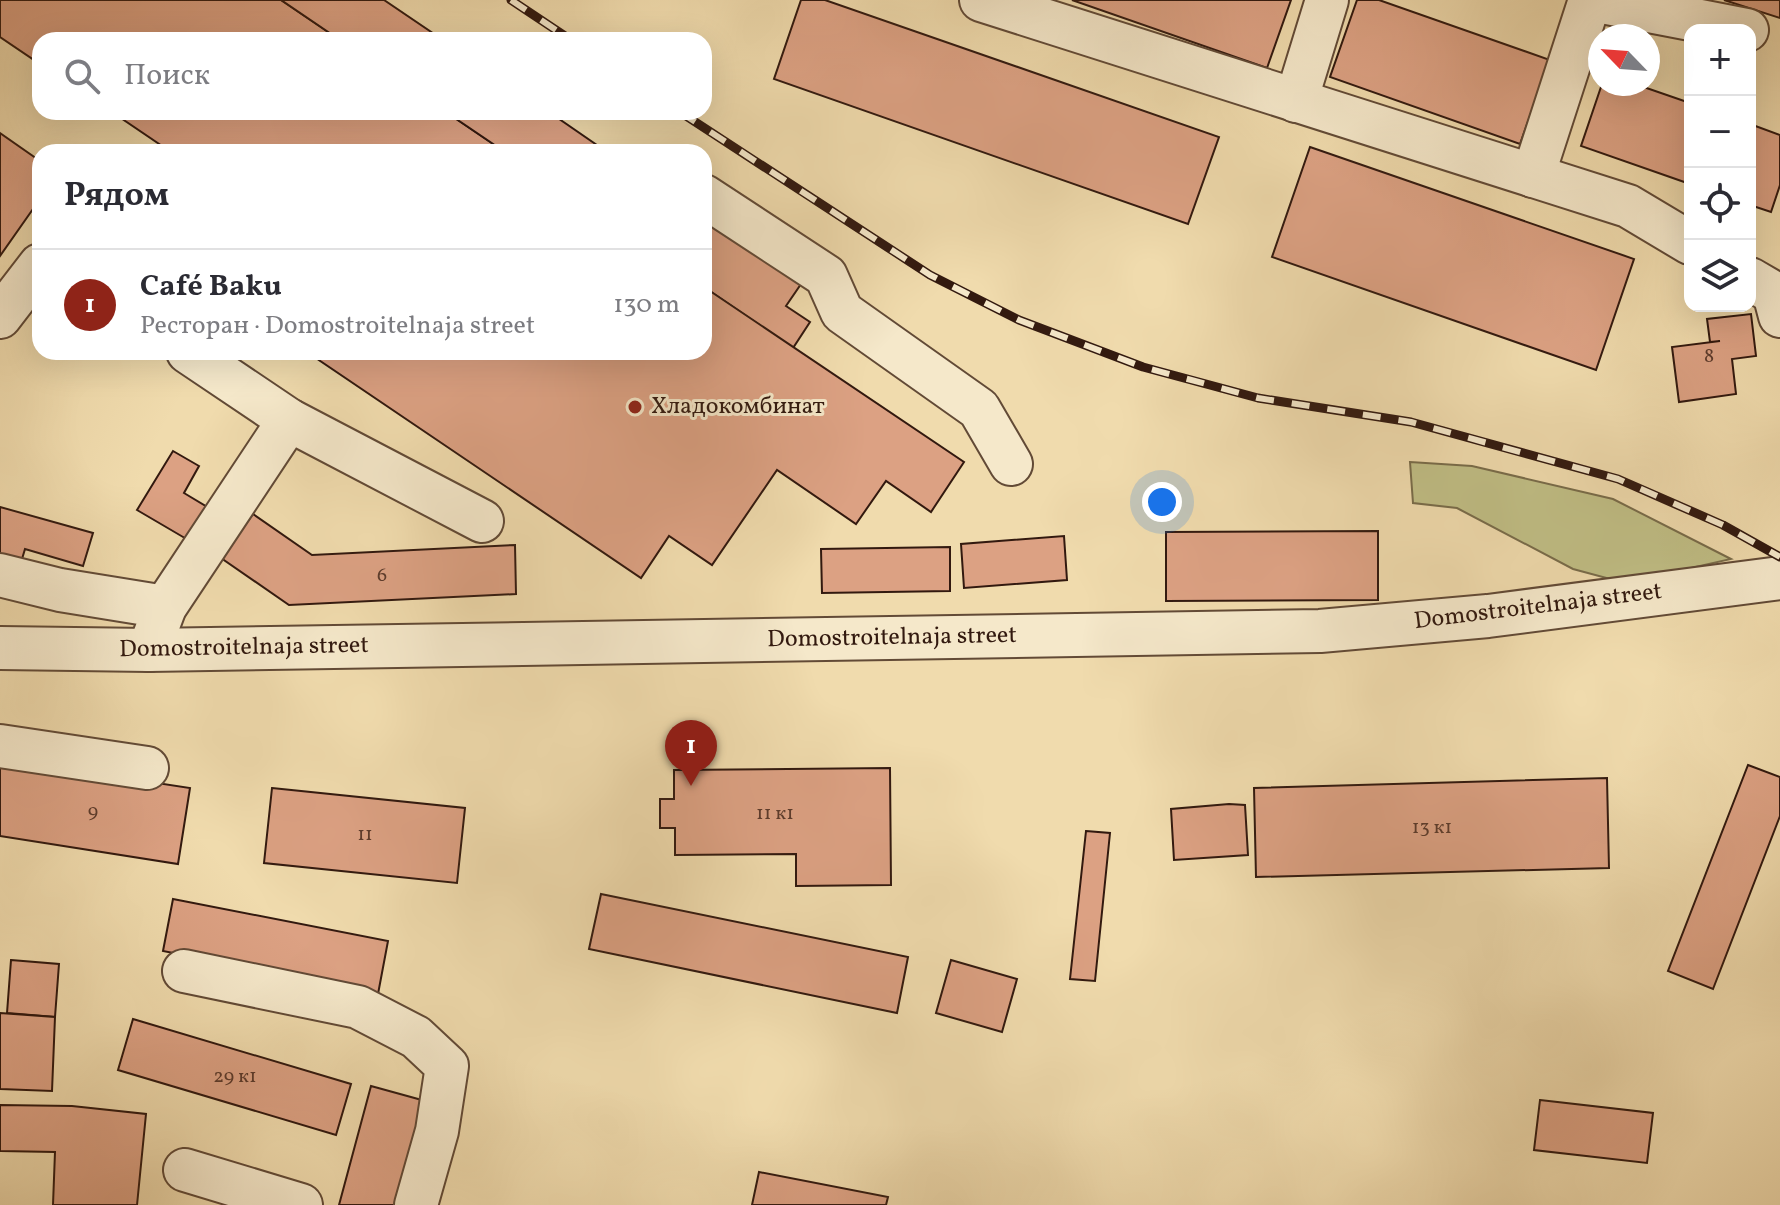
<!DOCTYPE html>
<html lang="ru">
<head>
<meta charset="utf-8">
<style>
	:root { --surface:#fff; --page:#f7f7f7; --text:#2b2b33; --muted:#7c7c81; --line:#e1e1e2; --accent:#8f2418 }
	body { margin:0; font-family:Vollkorn,serif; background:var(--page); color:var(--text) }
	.controls { position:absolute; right:24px; top:24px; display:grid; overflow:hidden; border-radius:16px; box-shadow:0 8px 32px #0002 }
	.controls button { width:72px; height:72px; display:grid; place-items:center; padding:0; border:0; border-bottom:2px solid var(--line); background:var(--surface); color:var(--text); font:40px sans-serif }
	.compass { position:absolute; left:1588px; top:24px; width:72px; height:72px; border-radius:50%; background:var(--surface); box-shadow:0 8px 32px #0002; rotate:295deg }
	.you { position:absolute; left:1162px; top:502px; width:28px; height:28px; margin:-20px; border:6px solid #fff; border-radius:50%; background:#1a73e8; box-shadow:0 0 0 12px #1a73e833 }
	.badge { display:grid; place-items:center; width:52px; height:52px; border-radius:50%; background:var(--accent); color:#fff; font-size:26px; font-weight:700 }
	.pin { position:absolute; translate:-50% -66px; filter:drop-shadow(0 2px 4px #0008) }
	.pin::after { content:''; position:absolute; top:42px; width:28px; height:24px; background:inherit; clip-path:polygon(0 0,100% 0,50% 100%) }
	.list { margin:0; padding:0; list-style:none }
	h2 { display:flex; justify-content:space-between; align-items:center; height:104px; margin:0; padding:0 32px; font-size:34px }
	h2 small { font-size:26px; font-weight:400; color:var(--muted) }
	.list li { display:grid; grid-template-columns:52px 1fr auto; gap:24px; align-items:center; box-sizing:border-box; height:112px; padding:0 32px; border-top:2px solid var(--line) }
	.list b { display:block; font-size:30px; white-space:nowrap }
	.list p { margin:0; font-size:26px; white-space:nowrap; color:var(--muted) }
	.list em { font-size:26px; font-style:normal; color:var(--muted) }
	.icon { flex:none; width:44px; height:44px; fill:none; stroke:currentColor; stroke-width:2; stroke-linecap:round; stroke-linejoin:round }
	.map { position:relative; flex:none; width:1780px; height:1205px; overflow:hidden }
	.search { position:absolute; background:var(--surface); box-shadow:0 8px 32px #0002; left:32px; top:32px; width:680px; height:88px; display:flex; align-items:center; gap:20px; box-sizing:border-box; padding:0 28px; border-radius:24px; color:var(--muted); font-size:30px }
	.panel { position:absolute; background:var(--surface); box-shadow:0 8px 32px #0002; left:32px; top:144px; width:680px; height:216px; border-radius:24px }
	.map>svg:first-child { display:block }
	.green { fill:#c0be85; stroke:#796c4a; stroke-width:2 }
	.building { fill:#dca183; stroke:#32190f; stroke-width:2 }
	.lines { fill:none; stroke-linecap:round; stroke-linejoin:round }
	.minor-casing { stroke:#624a36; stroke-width:46 }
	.minor { stroke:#f5e8ca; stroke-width:42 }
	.rail-casing { stroke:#32190f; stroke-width:9 }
	.rail { stroke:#f5e8ca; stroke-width:6; stroke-dasharray:18; stroke-linecap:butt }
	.poi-dot { fill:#8f2418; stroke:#f5e8ca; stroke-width:3 }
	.labels { text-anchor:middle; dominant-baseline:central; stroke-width:6; stroke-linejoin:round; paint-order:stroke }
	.number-label { font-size:20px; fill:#5c3b2c }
	.poi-label { font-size:24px; fill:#32190f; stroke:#f5e8ca; text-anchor:start }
	.street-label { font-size:24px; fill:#32190f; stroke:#f5e8ca }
</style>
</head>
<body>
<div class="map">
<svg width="1780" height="1205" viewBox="0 0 1780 1205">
	<rect width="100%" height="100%" fill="#f0dbad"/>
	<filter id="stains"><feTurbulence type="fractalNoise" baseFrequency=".0025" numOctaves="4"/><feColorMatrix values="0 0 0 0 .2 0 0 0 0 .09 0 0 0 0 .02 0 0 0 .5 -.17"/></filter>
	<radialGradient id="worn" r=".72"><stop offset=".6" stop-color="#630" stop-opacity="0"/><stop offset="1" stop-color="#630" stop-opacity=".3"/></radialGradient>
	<polygon class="green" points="1410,462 1472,466 1613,499 1731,559 1625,583 1573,569 1457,508 1413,503"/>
	<g class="building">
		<polygon points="0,0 281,0 340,40 40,40 40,64 0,37"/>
		<polygon points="281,0 384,0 443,40 340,40"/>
		<polygon points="801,0 825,0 1219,137 1188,224 774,79"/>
		<polygon points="1072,0 1291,0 1267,68"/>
		<polygon points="1357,0 1379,0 1550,60 1520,144 1330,77"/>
		<polygon points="1724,0 1780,0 1780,18"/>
		<polygon points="1602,84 1635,84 1690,103 1690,184 1581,146"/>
		<polygon points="112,112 446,112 505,152 171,152"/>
		<polygon points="446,112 549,112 607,152 505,152"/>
		<polygon points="1750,124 1780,135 1780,185 1771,212 1750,205"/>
		<polygon points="0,133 40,161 40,199 0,256"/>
		<polygon points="1310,147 1634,259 1596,370 1272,257"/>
		<polygon points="704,218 801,284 786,306 810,322 793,348 704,287"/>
		<polygon points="704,287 964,462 931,512 886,481 856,524 777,470 712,565 669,536 641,578 307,352 704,352"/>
		<polygon points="1751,314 1756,356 1732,359 1736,394 1679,402 1672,347 1720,341 1710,342 1707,319"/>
		<polygon points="173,451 199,466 184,493 214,511 195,544 137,510"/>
		<polygon points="0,507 93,533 83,566 25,549 19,569 0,564"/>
		<polygon points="253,514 312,555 515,545 516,594 289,605 221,558"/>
		<polygon points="1378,531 1378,600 1166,601 1166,532"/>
		<polygon points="1064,536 1067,580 964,588 961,544"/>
		<polygon points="950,547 950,591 822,593 821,549"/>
		<polygon points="0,759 190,788 178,864 0,836"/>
		<polygon points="1748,765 1780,777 1780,816 1713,989 1668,971"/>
		<polygon points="890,768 891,885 796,886 796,854 675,855 675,828 660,828 660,799 674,799 674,770"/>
		<polygon points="1607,778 1609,868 1256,877 1254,788"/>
		<polygon points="272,788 465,808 457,883 264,863"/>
		<polygon points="1229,804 1245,805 1248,855 1174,860 1171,809"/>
		<polygon points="1086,831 1110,833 1095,981 1070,979"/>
		<polygon points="601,894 908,957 897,1013 589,949"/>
		<polygon points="173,899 388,941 378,994 163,951"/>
		<polygon points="11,960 59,964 55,1017 7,1013"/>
		<polygon points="951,960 1017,979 1002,1032 936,1013"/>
		<polygon points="0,1013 55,1017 52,1091 0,1089"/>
		<polygon points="133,1019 351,1084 336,1135 118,1070"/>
		<polygon points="371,1086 429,1102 401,1205 339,1205"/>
		<polygon points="1540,1100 1653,1113 1647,1163 1534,1150"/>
		<polygon points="0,1105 72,1106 146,1114 137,1205 53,1205 55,1152 0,1151"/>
		<polygon points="759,1172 888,1197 886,1205 752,1205"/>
	</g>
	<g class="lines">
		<defs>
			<g id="minor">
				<polyline points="981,0 1628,206 1690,243"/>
				<polyline points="1591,0 1747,30"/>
				<polyline points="1296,101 1327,0"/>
				<polyline points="1533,176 1590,0"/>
				<polyline points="704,196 826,276 842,312 979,409 1011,464"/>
				<polyline points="1750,279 1774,293 1780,316"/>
				<polyline points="0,317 40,265"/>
				<polyline points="188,352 289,420 482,521"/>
				<polyline points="0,575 60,590 165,607"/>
				<polyline points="0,648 149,650 1320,631 1488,616 1780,578"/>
				<polyline points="149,650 165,607 289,420"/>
				<polyline points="0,746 147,768"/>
				<polyline points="184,971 358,1007 416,1037 447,1066 437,1131 416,1205"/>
				<polyline points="185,1170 301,1205"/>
			</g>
		</defs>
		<use href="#minor" class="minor-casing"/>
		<use href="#minor" class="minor"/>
		<defs>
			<g id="rail">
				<polyline points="511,0 571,40"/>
				<polyline points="680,112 930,275 1019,320 1143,367 1258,398 1411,422 1618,479 1723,525 1780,557"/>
			</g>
		</defs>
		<use href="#rail" class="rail-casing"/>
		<use href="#rail" class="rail"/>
	</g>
	<circle class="poi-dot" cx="635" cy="407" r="8"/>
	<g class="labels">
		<g class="number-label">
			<text x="1709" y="357">8</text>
			<text x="382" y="576">6</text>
			<text x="93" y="812">9</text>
			<text x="775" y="814">11 к1</text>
			<text x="1432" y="828">13 к1</text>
			<text x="365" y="835">11</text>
			<text x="235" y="1077">29 к1</text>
		</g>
		<g class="poi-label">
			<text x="651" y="407">Хладокомбинат</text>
		</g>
		<g class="street-label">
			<text transform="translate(1538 607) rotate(-7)">Domostroitelnaja street</text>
			<text transform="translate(892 638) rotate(-1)">Domostroitelnaja street</text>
			<text transform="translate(244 648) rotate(-1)">Domostroitelnaja street</text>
		</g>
	</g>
	<rect width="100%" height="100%" filter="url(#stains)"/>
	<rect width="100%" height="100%" fill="url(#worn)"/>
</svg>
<div class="controls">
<button>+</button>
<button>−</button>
<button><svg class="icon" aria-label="locate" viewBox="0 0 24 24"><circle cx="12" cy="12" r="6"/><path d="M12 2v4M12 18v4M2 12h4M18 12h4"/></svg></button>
<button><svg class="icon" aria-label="layers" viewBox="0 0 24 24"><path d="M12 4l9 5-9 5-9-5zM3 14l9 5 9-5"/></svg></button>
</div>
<svg class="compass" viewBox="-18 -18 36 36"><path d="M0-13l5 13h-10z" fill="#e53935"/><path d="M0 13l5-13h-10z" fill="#7c7c81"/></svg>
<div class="you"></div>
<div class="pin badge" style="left:691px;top:786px">1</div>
<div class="search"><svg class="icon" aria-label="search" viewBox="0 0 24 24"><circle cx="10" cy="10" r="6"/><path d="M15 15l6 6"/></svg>Поиск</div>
<section class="panel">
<h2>Рядом<small></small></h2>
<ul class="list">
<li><span class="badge">1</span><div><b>Café Baku</b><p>Ресторан · Domostroitelnaja street</p></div><em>130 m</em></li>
</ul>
</section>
</div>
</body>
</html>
